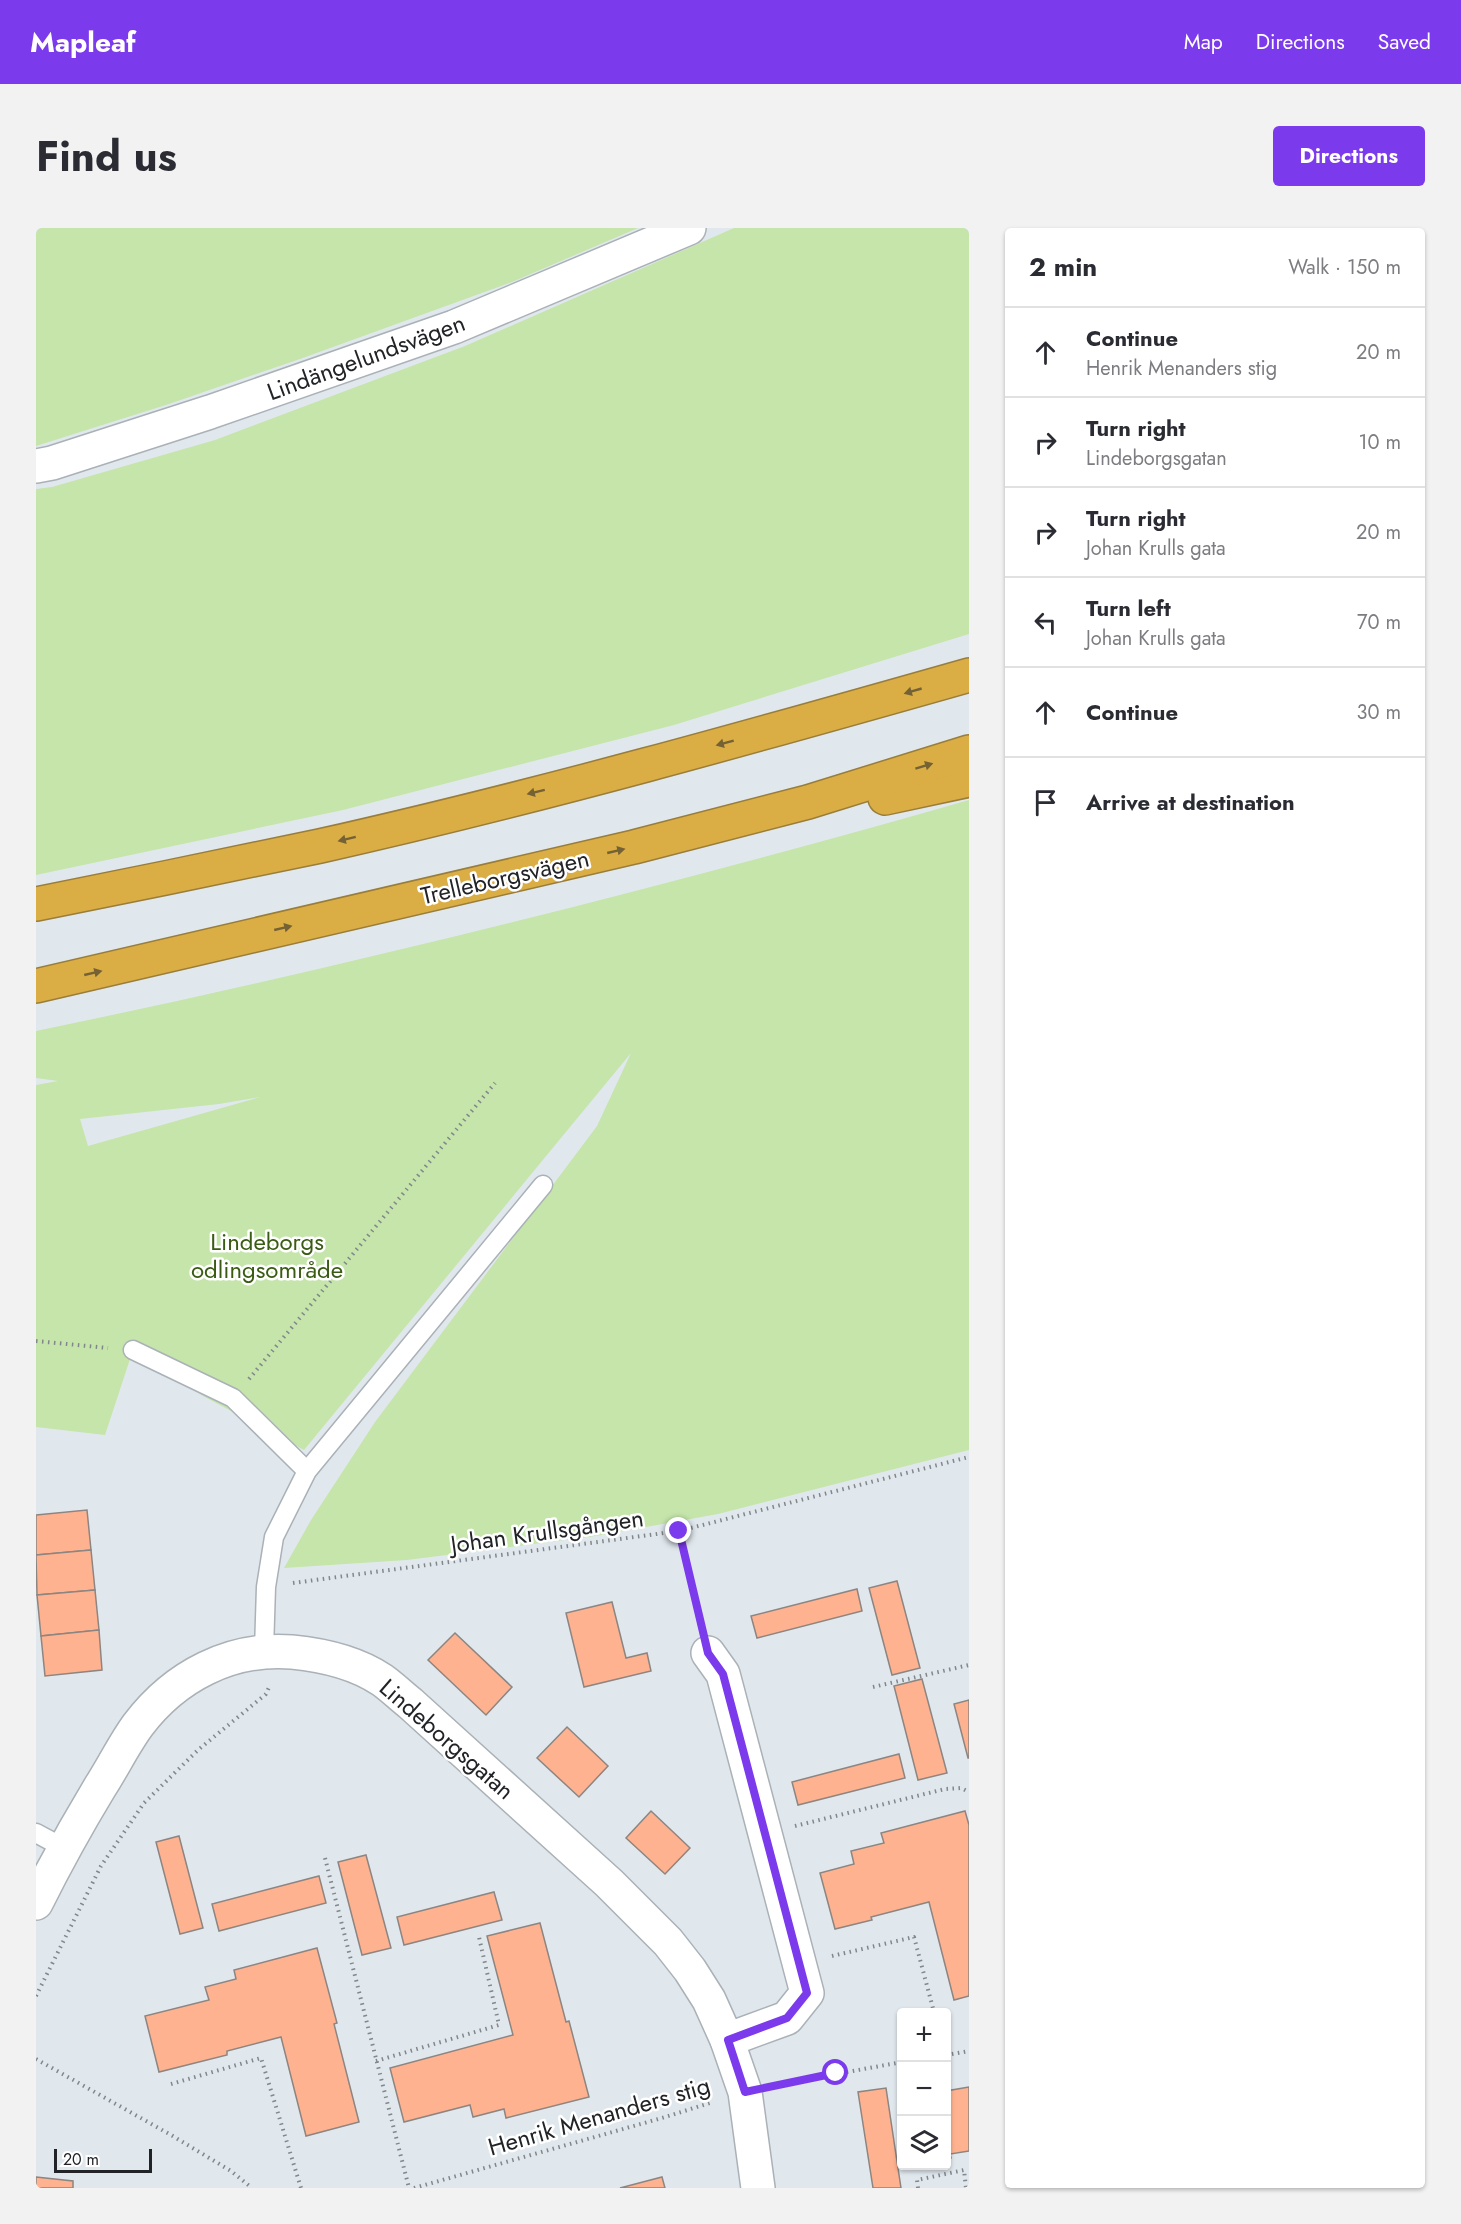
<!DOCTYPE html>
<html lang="en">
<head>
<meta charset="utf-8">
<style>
	:root { --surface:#fff; --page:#f2f2f3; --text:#2b2b33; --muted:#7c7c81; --line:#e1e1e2; --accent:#7c3aed }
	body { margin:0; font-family:Jost,sans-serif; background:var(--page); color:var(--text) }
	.controls { position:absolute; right:18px; bottom:18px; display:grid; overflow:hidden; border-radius:6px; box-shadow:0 2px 4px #0004 }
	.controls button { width:54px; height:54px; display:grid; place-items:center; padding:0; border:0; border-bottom:2px solid var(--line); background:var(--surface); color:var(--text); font:30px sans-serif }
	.scale { position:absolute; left:18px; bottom:15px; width:98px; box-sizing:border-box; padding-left:6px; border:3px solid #212326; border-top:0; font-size:16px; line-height:21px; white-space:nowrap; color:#212326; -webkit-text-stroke:4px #fff; paint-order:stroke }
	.stop { position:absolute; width:18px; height:18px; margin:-14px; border:4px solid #7c3aed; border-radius:50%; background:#fff }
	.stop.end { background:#7c3aed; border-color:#fff; box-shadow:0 2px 6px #0008 }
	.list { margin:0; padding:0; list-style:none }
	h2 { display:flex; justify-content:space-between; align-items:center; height:78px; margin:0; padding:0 24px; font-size:26px }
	h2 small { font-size:20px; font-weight:400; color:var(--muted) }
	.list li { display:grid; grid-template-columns:39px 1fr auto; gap:18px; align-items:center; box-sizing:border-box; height:90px; padding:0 24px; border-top:2px solid var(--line) }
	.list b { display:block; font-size:22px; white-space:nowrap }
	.list p { margin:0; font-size:20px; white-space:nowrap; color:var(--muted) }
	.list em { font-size:20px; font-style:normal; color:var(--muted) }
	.icon { flex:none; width:33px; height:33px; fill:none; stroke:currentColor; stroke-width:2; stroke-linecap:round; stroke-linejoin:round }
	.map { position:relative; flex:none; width:933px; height:1960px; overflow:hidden; border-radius:6px }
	header { display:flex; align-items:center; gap:36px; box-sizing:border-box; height:84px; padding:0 30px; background:var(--accent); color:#fff }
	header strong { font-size:28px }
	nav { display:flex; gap:33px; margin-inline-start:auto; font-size:21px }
	.intro { display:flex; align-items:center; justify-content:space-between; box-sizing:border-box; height:144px; padding:0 36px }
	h1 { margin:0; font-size:42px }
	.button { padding:15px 27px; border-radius:6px; background:var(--accent); color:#fff; font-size:21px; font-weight:700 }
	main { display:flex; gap:36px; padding:0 36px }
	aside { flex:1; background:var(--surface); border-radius:6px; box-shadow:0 2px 4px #0004 }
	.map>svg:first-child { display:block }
	.green { fill:#c5e5ab; fill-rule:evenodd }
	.building { fill:#ffb28f; stroke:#8d8581; stroke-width:1.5 }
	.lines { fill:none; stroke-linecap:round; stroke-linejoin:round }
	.lane-casing { stroke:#aab1b7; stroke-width:21 }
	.street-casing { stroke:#aab1b7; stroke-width:36 }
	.secondary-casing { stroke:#aab1b7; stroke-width:36 }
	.highway-casing { stroke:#997d3a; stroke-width:36 }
	.path { stroke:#82878b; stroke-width:4; stroke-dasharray:1.5 4.5; stroke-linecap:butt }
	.lane { stroke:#fff; stroke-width:18 }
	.street { stroke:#fff; stroke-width:33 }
	.secondary { stroke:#fff; stroke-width:33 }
	.highway { stroke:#daad45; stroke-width:33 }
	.oneway { fill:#746134 }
	.route { stroke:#7c3aed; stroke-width:8 }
	.labels { text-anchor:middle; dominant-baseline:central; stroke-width:5; stroke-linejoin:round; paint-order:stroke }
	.street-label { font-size:24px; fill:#212326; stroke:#fff }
	.park-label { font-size:24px; fill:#3a5b13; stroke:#fff }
</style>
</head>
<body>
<header>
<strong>Mapleaf</strong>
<nav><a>Map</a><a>Directions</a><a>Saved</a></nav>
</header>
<div class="intro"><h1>Find us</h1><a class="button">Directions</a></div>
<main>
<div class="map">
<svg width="933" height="1960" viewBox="0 0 933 1960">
	<rect width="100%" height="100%" fill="#e0e8ee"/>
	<g class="green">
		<polygon points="0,0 602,0 476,54 264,131 133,176 0,218"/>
		<polygon points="698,0 933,0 933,406 638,497 307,582 0,647 0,261 16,259 179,212 429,118"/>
		<path d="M933,572V1222L682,1286L560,1308L371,1332L248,1340L275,1292L339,1194L561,898L595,825L268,1222L167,1168L97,1122L69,1207L0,1199V857L22,853L0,850V803C314,738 625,660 933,572ZM224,869L52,918L44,891L183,876Z"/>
	</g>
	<g class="building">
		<polygon points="51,1282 55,1322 0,1327 0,1287"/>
		<polygon points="55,1322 59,1362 1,1367 0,1327"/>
		<polygon points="861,1353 884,1440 856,1447 833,1360"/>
		<polygon points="821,1361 826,1383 721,1410 715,1388"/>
		<polygon points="59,1362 63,1402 5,1408 1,1367"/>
		<polygon points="576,1374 590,1430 611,1425 615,1443 548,1459 530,1385"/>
		<polygon points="63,1402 66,1442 9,1448 5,1408"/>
		<polygon points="419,1405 476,1459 450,1487 392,1432"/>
		<polygon points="886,1451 911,1545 882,1552 858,1458"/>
		<polygon points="933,1472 933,1530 932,1530 918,1476"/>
		<polygon points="531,1499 572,1538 543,1569 501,1530"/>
		<polygon points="863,1526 869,1550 762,1577 756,1554"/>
		<polygon points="615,1583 654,1620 629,1646 590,1610"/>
		<polygon points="929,1583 933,1597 933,1768 918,1772 893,1674 835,1689 836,1692 799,1701 784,1645 818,1636 815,1623 848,1615 845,1605"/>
		<polygon points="143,1608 167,1700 144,1706 120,1614"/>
		<polygon points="330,1627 355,1720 326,1727 302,1634"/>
		<polygon points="283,1648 290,1675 183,1703 176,1676"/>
		<polygon points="458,1664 466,1692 368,1717 361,1689"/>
		<polygon points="504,1695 530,1794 533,1793 553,1869 470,1890 468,1881 437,1889 434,1877 368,1894 354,1840 477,1807 451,1708"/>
		<polygon points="281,1720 301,1795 298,1796 323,1894 270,1908 245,1809 191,1823 191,1827 123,1844 109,1788 173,1772 169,1759 200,1751 198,1742"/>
		<polygon points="933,1859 933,1923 914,1926 915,1930 910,1931 910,1863"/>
		<polygon points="850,1860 865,1960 837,1960 822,1864"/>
		<polygon points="0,1949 37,1953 37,1960 0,1960"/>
		<polygon points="626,1949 629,1960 584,1960"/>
	</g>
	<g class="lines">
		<defs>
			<g id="lane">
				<polyline points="97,1122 197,1170 271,1243"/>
				<polyline points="228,1422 230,1359 238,1309 271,1243 507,957"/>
				<polyline points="0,1605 28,1620"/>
			</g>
			<g id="street">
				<polyline points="672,1425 687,1446 771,1765 751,1790 691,1812"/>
				<path d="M0,1675C20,1635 41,1597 64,1559C77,1539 88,1516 102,1497C139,1448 195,1419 256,1424C287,1427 319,1434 346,1452C356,1459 365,1468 374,1475L573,1655L632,1714L654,1742L673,1772L691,1812L709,1864L722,1960"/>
			</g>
			<polyline id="secondary" points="0,238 16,235 174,184 418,99 653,0"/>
			<g id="highway">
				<polyline points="849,570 933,552"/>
				<path d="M0,676C95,657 189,638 284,618C502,569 718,508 933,447"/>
				<polyline points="0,758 598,619 772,574 933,524"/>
			</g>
		</defs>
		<use href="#lane" class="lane-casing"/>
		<use href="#street" class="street-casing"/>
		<use href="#secondary" class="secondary-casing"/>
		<use href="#highway" class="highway-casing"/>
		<g class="path">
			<polyline points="0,1113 72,1120"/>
			<polyline points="213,1151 459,855"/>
			<polyline points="643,1303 664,1395"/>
			<polyline points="257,1355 643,1303 933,1229"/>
			<polyline points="837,1459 933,1437"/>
			<polyline points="759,1598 909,1561 925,1560 933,1564"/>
			<polyline points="289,1630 373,1960"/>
			<polyline points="796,1728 878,1709 898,1784"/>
			<polyline points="0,1768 65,1638 108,1575 162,1522 230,1466 234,1457"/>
			<polyline points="910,1827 933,1823"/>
			<polyline points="0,1831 135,1907 195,1943 216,1960"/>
			<polyline points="340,1833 463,1797 443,1709"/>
			<polyline points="135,1856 225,1830 265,1960"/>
			<polyline points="740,1857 866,1834"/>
			<polyline points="378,1960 626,1890 677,1874"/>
			<polyline points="882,1960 881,1952 928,1942 930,1960"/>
		</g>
		<use href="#lane" class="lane"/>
		<use href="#street" class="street"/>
		<use href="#secondary" class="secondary"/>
		<use href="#highway" class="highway"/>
	</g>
	<defs><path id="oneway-solid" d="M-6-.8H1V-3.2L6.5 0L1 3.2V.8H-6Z" transform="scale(1.5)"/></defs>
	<g class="oneway">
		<use href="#oneway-solid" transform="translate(877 463) rotate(164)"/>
		<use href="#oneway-solid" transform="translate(689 515) rotate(165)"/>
		<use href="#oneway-solid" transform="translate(888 538) rotate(-17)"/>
		<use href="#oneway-solid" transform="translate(500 564) rotate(166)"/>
		<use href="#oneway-solid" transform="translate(311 611) rotate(166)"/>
		<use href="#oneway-solid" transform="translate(580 623) rotate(-13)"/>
		<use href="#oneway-solid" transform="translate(247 700) rotate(-13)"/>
		<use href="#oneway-solid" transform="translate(57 745) rotate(-13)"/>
	</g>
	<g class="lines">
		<polyline class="route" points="643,1303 672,1425 687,1446 771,1765 751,1790 692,1812 709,1864 800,1845"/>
	</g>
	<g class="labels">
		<g class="street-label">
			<text transform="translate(330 129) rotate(-20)">Lindängelundsvägen</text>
			<text transform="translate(469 649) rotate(-13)">Trelleborgsvägen</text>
			<text transform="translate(511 1303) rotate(-8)">Johan Krullsgången</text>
			<text transform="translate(411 1511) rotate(41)">Lindeborgsgatan</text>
			<text transform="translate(563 1888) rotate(-16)">Henrik Menanders stig</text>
		</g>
		<g class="park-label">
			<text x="231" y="1013">Lindeborgs<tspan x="231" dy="28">odlingsområde</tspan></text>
		</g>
	</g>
</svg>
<div class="controls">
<button>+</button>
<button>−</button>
<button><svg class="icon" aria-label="layers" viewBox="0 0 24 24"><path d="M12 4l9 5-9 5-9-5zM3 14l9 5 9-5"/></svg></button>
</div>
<div class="scale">20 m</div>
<div class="stop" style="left:800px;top:1845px"></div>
<div class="stop end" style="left:643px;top:1303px"></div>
</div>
<aside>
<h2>2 min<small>Walk · 150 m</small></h2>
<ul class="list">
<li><svg class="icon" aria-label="ahead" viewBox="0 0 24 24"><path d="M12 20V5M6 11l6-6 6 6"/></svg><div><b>Continue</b><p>Henrik Menanders stig</p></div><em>20 m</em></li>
<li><svg class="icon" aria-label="right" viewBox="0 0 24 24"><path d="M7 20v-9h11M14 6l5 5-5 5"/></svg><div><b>Turn right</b><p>Lindeborgsgatan</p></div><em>10 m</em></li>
<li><svg class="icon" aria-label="right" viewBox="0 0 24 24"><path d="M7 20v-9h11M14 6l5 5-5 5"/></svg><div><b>Turn right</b><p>Johan Krulls gata</p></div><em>20 m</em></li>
<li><svg class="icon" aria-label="left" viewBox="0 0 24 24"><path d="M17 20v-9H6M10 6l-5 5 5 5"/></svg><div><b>Turn left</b><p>Johan Krulls gata</p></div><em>70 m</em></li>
<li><svg class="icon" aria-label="ahead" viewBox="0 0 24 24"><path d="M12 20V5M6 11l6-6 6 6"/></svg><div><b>Continue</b></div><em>30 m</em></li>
<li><svg class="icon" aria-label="arrive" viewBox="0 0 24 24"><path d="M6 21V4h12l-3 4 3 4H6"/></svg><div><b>Arrive at destination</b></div></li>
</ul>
</aside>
</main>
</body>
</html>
